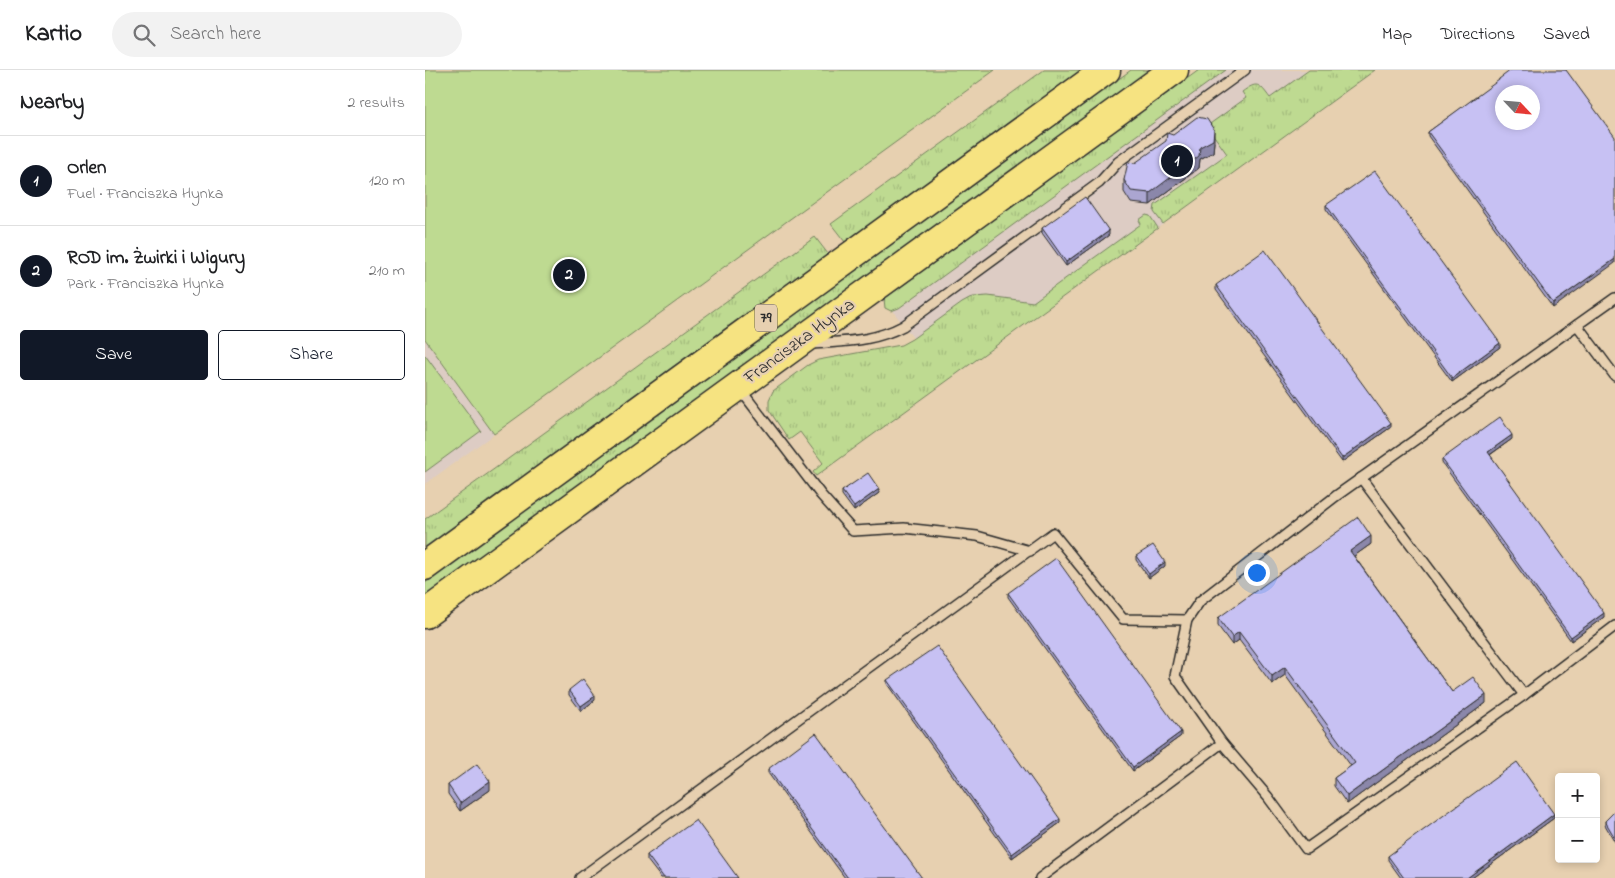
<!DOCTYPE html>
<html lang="en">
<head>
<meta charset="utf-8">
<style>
	:root { --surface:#fff; --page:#f2f2f2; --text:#202124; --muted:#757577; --line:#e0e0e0; --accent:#111827 }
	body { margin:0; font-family:"Indie Flower",sans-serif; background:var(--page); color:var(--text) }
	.controls { position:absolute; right:15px; bottom:15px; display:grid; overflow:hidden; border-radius:5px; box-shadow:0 2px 8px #0003 }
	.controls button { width:45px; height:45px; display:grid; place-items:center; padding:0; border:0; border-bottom:1px solid var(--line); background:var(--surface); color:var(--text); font:25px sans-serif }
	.compass { position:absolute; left:1070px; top:15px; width:45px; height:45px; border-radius:50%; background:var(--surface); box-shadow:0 2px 8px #0003; rotate:116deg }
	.you { position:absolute; left:831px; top:502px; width:18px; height:18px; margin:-12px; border:4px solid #fff; border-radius:50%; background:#1a73e8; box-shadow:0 0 0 8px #1a73e833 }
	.badge { display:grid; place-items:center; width:32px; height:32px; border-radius:50%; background:var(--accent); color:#fff; font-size:16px; font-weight:700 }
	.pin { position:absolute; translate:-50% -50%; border:2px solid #fff; box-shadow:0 1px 5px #0006 }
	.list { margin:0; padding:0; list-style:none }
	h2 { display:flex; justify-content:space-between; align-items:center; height:65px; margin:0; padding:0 20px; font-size:21px }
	h2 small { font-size:16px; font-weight:400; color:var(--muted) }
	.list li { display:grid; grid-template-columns:32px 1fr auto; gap:15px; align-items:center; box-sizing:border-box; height:90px; padding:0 20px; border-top:1px solid var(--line) }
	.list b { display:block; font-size:19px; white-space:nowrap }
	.list p { margin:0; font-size:16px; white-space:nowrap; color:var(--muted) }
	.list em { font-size:16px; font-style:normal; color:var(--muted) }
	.actions { display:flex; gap:10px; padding:15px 20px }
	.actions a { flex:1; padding:11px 0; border:1px solid var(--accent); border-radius:5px; text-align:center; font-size:18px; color:var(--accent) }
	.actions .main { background:var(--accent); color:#fff }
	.icon { flex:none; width:28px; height:28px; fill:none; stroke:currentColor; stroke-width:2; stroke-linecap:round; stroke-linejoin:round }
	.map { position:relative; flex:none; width:1190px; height:808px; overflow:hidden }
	header { display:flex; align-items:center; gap:30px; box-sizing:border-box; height:70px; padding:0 25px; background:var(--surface); border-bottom:1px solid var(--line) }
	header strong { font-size:24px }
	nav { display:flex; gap:28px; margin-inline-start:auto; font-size:18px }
	.search { width:350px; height:45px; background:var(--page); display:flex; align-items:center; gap:12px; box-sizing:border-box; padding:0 18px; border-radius:28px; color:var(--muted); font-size:19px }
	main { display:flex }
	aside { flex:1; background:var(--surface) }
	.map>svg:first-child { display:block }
	.built { fill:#ddccc4 }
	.grass { fill:url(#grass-tufts); stroke:#74825e }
	.garden { fill:#beda91; stroke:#74825e }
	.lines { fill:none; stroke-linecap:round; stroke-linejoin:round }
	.lane-casing { stroke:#2b2b2b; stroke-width:12 }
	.primary-casing { stroke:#2b2b2b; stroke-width:31 }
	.lane { stroke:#e7d0b0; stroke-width:9 }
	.primary { stroke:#f6e381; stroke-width:28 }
	.wall { fill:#aba6d1; stroke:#2b2b2b }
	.shaded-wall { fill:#8b87aa; stroke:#2b2b2b }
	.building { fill:#c7c1f3; stroke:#2b2b2b; fill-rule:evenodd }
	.labels { text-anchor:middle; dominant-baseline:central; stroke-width:4.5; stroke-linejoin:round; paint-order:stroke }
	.shield { fill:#e7d0b0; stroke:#635c53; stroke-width:1 }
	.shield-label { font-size:16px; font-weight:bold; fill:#2b2b2b }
	.street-label { font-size:18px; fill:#2b2b2b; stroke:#e7d0b0 }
</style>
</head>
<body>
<header>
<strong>Kartio</strong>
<div class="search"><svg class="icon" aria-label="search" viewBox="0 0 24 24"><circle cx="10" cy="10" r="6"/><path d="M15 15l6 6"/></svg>Search here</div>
<nav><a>Map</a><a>Directions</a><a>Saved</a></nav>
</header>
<main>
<aside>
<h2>Nearby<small>2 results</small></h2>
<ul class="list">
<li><span class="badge">1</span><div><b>Orlen</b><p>Fuel · Franciszka Hynka</p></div><em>120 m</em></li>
<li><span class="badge">2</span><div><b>ROD im. Żwirki i Wigury</b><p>Park · Franciszka Hynka</p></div><em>210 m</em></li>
</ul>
<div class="actions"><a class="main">Save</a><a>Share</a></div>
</aside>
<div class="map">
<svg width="1190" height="808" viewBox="0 0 1190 808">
	<defs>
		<pattern id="grass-tufts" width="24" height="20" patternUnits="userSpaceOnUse" patternTransform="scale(1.25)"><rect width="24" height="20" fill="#beda91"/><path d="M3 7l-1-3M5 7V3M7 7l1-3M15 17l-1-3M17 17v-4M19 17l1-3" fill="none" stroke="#a3bb7d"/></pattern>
	</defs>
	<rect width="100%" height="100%" fill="#e7d0b0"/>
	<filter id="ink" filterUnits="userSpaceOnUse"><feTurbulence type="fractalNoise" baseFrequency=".02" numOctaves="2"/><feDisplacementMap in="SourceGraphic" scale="10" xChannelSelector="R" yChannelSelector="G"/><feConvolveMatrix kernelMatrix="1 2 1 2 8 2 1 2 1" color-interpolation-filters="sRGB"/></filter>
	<g filter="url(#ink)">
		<g class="built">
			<polygon points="774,0 950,0 521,312 459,229"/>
			<polygon points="0,269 69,364 0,414"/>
		</g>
		<g class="grass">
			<polygon points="619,0 656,0 420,172 406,154"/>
			<polygon points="706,0 727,0 0,528 0,513"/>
			<polygon points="774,0 801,0 474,238 466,241 460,238 459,229"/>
			<path d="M884,0H950L738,154L729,142L730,135L802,84L782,56L821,28L817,22C832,11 834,13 845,28Z"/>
			<polygon points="721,145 725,146 733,158 391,406 388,402 398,393 375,362 364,370 344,340 344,330 348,321 383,295 393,290 476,275 487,269 537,233 548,227 563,226 608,232 716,154 714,150"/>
			<polygon points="390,167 403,184 0,477 0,449"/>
		</g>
		<g class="garden">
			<polygon points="0,0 570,0 69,364 0,269"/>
			<polygon points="0,285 56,361 0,402"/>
		</g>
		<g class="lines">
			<defs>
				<g id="lane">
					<polyline points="1152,255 1190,306"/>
					<path d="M387,274C420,271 448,272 478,256L674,113L693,92L820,0"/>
					<polyline points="315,319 396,425 428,461 479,458 552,466 605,481"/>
					<polyline points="1099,625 1190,556"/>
					<polyline points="797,673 843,727 881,779 1099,625 936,408"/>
					<polyline points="155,808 628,463 698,549 762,550"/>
					<polyline points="615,808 797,673 750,606 762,550 775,531 911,426 1190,228"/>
				</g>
				<g id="primary">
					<polyline points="0,496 681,0"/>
					<polyline points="0,544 749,0"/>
				</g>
			</defs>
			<use href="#lane" class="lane-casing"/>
			<use href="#primary" class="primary-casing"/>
			<use href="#lane" class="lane"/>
			<use href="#primary" class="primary"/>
		</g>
		<g class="wall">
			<polygon points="1141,0 1128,238 1003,66 1003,62 1074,11 1074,9"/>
			<polygon points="789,72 788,82 775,89 774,98 725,135 706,133 699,122 699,110 710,93"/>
			<polygon points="901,135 1075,277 1027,312 901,139"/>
			<polygon points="617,158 684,165 641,196 617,163"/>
			<polygon points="791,215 966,357 917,392 791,220"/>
			<polygon points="1087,369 1065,385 1179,547 1146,571 1017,393 1017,389"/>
			<polygon points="417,421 454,423 429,441 417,425"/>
			<polygon points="946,474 929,486 1027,622 1061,633 922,734 909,716 909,708 926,696 860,605 847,614 814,570 807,575 793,556 793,548"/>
			<polygon points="711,486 740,496 724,508 711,490"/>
			<polygon points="583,523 756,666 708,701 583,527"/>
			<polygon points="462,610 635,753 587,788 462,614"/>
			<polygon points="144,620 170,630 156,641 144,625"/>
			<polygon points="343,699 497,808 420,808 343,703"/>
			<polygon points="23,715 65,720 35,741 23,724"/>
			<polygon points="1190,741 1190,772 1180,755 1180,751"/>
			<polygon points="1129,748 1047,808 976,808 963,790 963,786"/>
			<polygon points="222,785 313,808 236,808 222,790"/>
		</g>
		<g class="shaded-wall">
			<polygon points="789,60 789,72 788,82 775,89 774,98 725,135 725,123 775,77"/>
			<polygon points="684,161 684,165 641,196 641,192"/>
			<polygon points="1190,189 1190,193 1128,238 1128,233"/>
			<polygon points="1075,273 1075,277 1027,312 1027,308"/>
			<polygon points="966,353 966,357 917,392 917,388"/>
			<polygon points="1087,365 1087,369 1063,386 1063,382"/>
			<polygon points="454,419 454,423 429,441 429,437"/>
			<polygon points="946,466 946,474 925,489 925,481"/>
			<polygon points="740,492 740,496 724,508 724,504"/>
			<polygon points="1179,543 1179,547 1146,571 1146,567"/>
			<polygon points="814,562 814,570 807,575 807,567"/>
			<polygon points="860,597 860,605 847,614 847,606"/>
			<polygon points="1061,625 1061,633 922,734 922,726"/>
			<polygon points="170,626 170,630 156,641 156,636"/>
			<polygon points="756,662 756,666 708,701 708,697"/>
			<polygon points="65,711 65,720 35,741 35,733"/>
			<polygon points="1129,744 1129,748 1047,808 1042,808"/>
			<polygon points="635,749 635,753 587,788 587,784"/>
		</g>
		<g class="building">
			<path d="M1086,0H1141L1190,67V189L1128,233L1003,62L1074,10V9ZM1078,22H1108V52H1078Z"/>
			<polygon points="772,47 782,49 789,60 788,70 775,77 774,86 725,123 706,121 699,110 703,92 710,93 741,71 742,63 748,65"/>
			<polygon points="950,101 1075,273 1027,308 901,135"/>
			<polygon points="660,127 684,161 641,192 617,158"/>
			<polygon points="840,180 966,353 917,388 791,215"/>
			<polygon points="1075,347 1087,365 1063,382 1179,543 1146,567 1017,389"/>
			<polygon points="443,403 454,419 429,437 417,421"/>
			<polygon points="933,447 946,466 925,481 1027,622 1048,607 1061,625 922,726 909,708 930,693 860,597 847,606 814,562 807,567 793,548"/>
			<polygon points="728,475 740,492 724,504 711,486"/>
			<polygon points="631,488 756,662 708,697 583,523"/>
			<polygon points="512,576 635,749 587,784 462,610"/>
			<polygon points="158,609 170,626 156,636 144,620"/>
			<polygon points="391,663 497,808 423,808 343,699"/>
			<polygon points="1092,692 1129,744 1042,808 979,808 963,786"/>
			<polygon points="52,694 65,711 35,733 23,715"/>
			<polygon points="1190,741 1190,768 1180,751"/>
			<polygon points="271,750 313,808 239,808 222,785"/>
		</g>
	</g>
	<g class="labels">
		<rect class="shield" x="330" y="234.5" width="22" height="27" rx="4"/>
		<g class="shield-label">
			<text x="341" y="248">79</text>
		</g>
		<g class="street-label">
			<text transform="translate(375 272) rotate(-36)">Franciszka Hynka</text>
		</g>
	</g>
</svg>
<div class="controls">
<button>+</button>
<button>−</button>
</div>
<svg class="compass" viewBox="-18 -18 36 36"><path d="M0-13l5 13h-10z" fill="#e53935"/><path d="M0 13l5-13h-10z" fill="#757577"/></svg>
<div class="you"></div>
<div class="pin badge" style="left:752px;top:91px">1</div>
<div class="pin badge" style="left:144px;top:205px">2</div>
</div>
</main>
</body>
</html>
